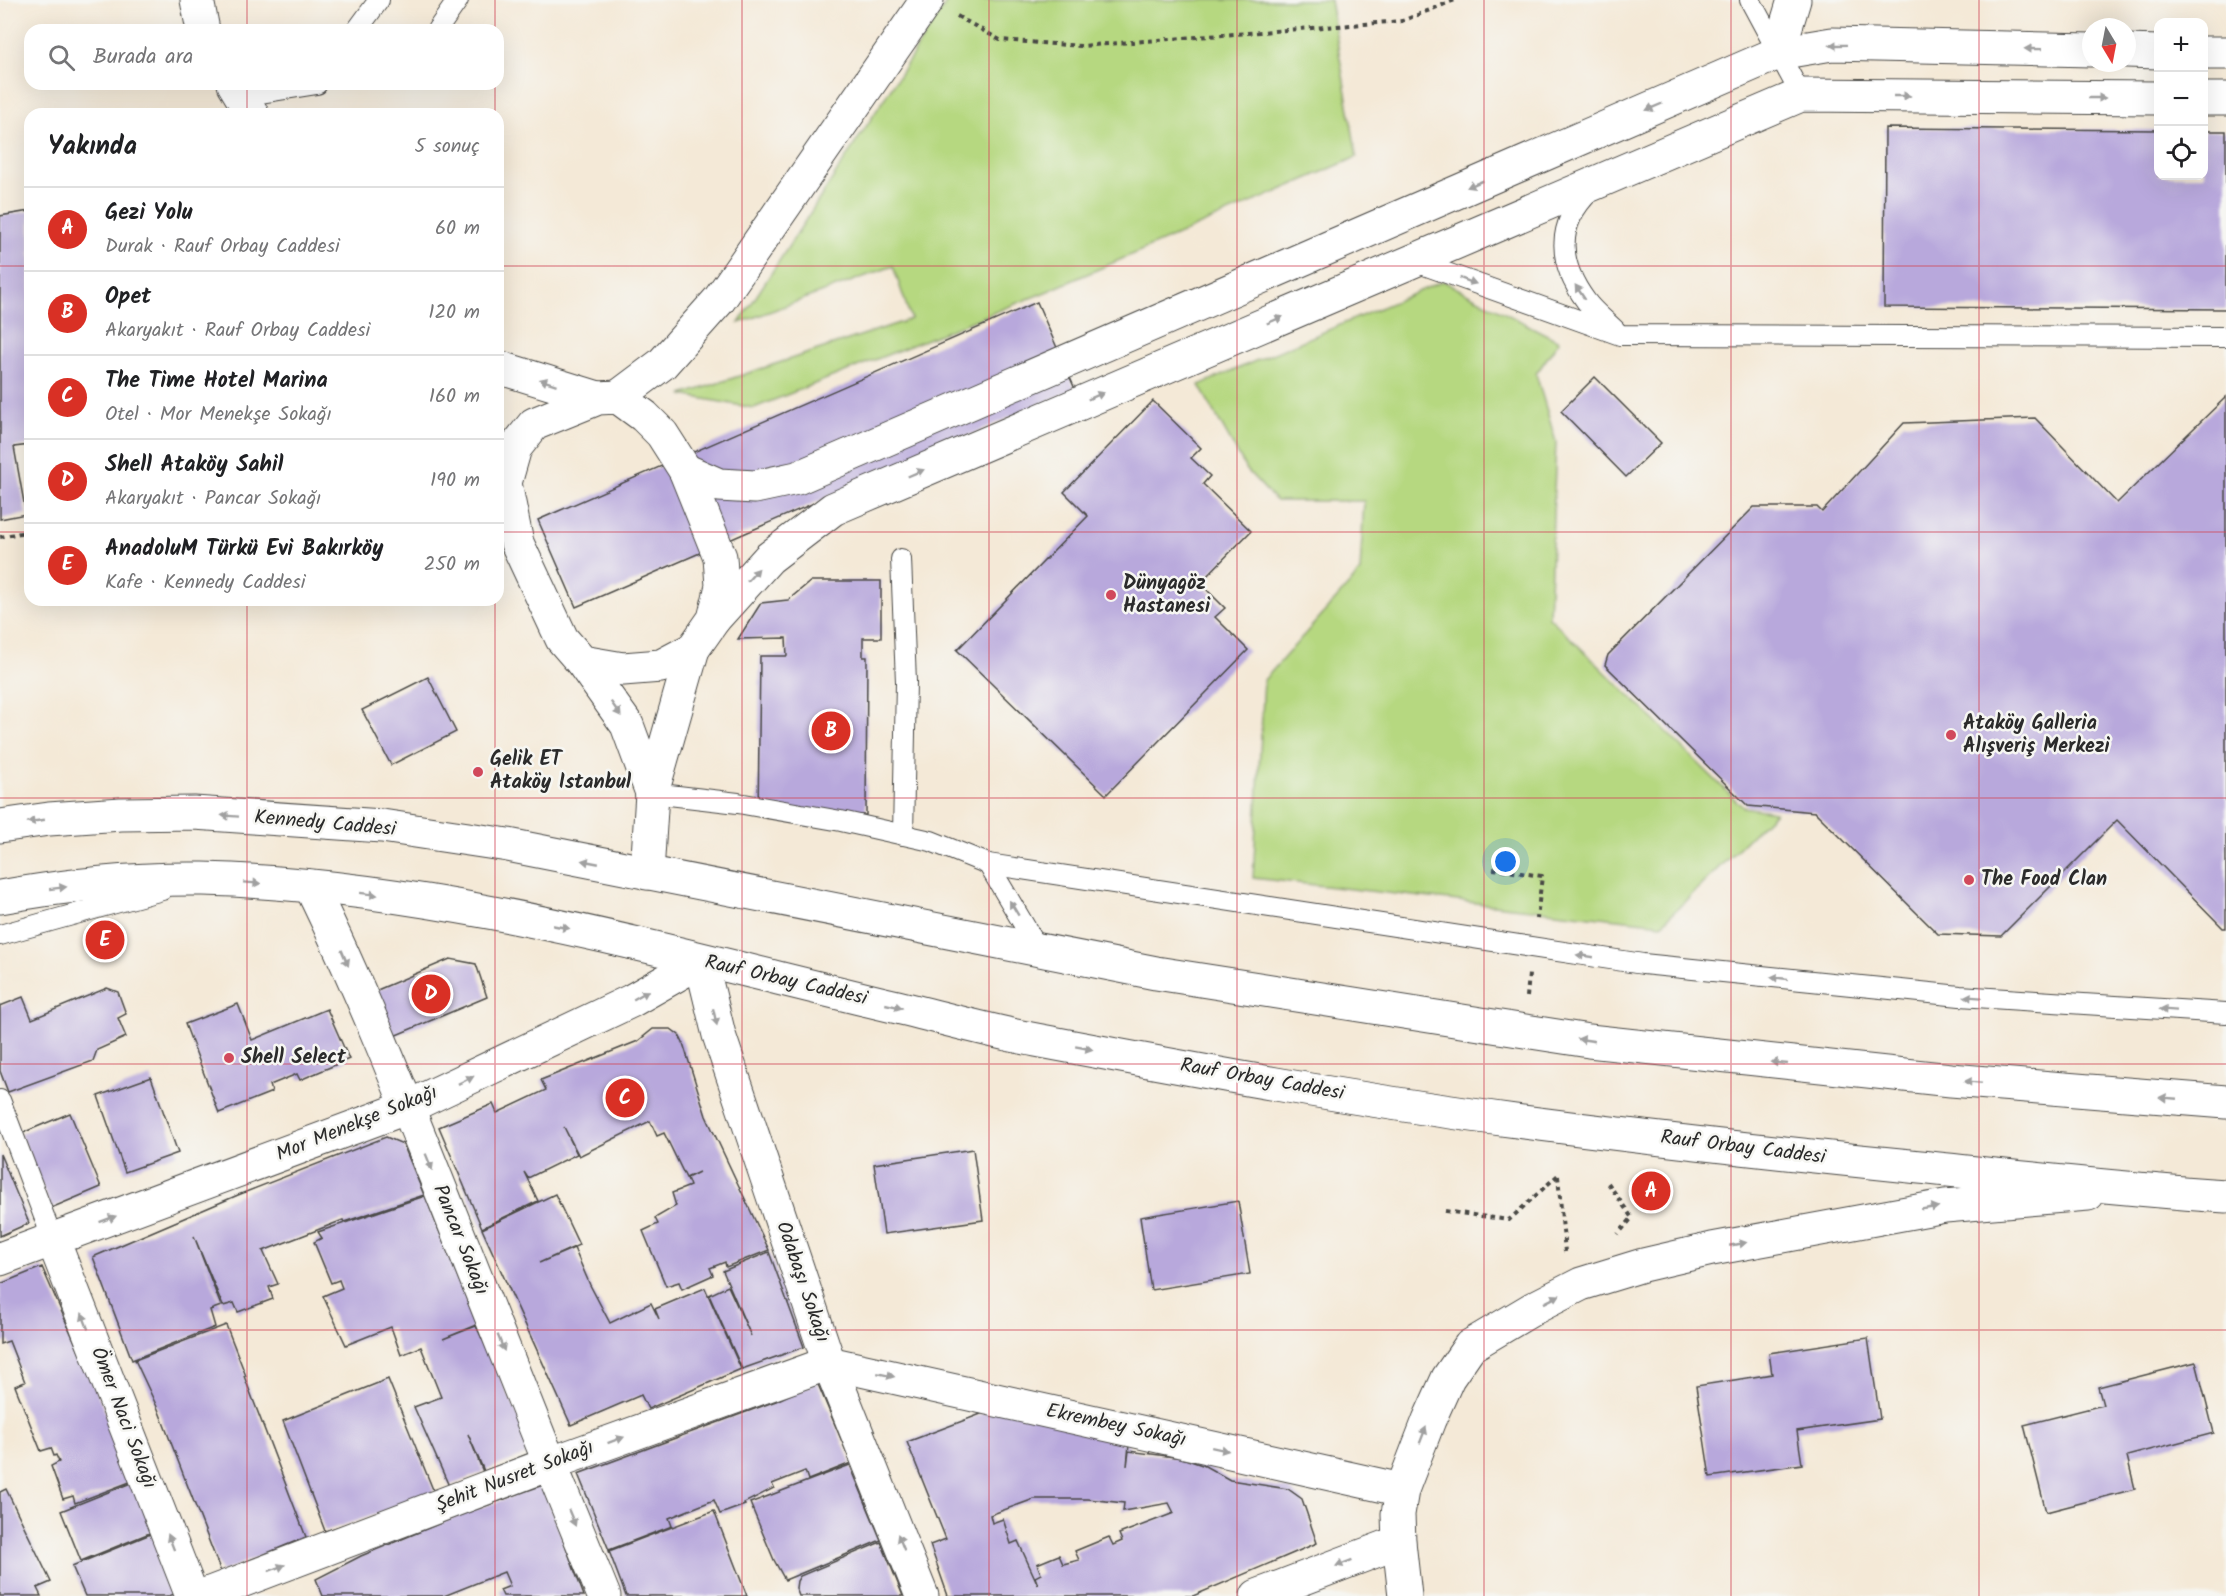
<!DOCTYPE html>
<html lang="tr">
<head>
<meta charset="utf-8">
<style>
	:root { --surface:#fff; --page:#f6f6f6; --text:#202124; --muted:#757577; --line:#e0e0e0; --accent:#d93025 }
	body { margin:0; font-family:Kalam,sans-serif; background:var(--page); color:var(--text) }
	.controls { position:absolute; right:18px; top:18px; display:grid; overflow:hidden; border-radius:12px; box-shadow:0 6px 24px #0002 }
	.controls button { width:54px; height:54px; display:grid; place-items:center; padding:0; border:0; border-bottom:2px solid var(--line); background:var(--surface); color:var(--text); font:30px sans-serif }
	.compass { position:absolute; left:2082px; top:18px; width:54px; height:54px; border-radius:50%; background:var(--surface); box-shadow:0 6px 24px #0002; rotate:170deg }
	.you { position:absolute; left:1506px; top:862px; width:21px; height:21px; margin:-15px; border:4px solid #fff; border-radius:50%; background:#1a73e8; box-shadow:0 0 0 9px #1a73e833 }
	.badge { display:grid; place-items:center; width:39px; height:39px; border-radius:50%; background:var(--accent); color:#fff; font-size:20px; font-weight:700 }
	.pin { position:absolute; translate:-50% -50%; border:3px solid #fff; box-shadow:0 2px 6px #0006 }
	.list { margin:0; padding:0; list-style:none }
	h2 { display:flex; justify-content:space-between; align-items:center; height:78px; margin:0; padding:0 24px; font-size:26px }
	h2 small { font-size:20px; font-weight:400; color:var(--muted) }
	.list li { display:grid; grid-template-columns:39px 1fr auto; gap:18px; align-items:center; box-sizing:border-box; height:84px; padding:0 24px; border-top:2px solid var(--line) }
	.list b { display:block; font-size:22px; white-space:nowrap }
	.list p { margin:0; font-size:20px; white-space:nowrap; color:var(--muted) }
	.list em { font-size:20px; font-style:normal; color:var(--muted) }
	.icon { flex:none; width:33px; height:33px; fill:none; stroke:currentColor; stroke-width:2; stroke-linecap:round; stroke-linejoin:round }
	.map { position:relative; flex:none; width:2226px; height:1596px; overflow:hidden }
	.search { position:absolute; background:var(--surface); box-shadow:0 6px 24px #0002; left:24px; top:24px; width:480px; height:66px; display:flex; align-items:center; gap:15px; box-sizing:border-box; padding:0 21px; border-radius:18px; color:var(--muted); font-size:22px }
	.panel { position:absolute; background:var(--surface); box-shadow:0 6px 24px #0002; left:24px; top:108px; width:480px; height:498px; border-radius:18px }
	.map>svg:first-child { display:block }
	.green { fill:#b6d880; stroke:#708256; stroke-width:1.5 }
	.building { fill:#b8a8dc; fill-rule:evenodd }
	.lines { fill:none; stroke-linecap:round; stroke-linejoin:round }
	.lane-casing { stroke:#494845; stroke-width:22 }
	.street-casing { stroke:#494845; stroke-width:35 }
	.secondary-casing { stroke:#494845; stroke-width:35 }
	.highway-casing { stroke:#494845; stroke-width:35 }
	.path { stroke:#494845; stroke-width:4; stroke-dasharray:4.5 4.5; stroke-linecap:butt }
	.lane { stroke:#fff; stroke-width:20 }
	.street { stroke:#fff; stroke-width:33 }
	.secondary { stroke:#fff; stroke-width:33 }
	.highway { stroke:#fff; stroke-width:33 }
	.oneway { fill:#a0a0a0 }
	.grid { fill:none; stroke:#d1495b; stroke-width:1.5; stroke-opacity:0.55 }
	.poi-dot { fill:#d1495b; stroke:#f6f6f2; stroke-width:2 }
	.labels { text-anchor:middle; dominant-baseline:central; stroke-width:5; stroke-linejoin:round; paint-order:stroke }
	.poi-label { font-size:20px; font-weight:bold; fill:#2b2b2b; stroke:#f6f6f2; text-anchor:start }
	.street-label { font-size:20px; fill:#2b2b2b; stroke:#f6f6f2 }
</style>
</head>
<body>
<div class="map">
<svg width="2226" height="1596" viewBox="0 0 2226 1596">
	<rect width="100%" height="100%" fill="#f6f6f2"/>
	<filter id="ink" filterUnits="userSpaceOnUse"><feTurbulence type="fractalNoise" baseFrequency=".0167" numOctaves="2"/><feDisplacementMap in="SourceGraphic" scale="12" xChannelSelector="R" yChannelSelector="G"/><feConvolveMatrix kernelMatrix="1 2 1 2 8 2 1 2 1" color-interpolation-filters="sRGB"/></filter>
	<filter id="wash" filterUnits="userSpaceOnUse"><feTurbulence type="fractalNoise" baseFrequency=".008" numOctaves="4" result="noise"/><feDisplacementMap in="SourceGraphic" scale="24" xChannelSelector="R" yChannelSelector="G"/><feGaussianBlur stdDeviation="1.35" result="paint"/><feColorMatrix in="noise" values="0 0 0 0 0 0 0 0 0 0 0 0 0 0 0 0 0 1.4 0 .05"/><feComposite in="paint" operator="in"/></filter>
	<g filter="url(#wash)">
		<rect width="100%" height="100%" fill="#f4e9d7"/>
		<g class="green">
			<polygon points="948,0 1330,0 1357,157 1048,291 754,408 682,395 911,319 893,266 739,323"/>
			<polygon points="1443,281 1559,341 1536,374 1556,442 1549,617 1743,807 1775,812 1662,924 1253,878 1264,680 1360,572 1364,501 1276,501 1247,470 1199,385"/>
		</g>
		<g id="blocks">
			<g class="building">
				<polygon points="1885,128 2158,130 2158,176 2204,176 2204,131 2226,131 2226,309 1884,307"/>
				<polygon points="30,211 30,445 14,447 26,514 0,519 0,216"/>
				<polygon points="1037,302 1075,389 576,607 538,520"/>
				<polygon points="1595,377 1661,443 1626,477 1561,411"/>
				<polygon points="2226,397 2226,928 2223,928 2117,820 2001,936 1938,934 1815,812 1748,806 1605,665 1608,655 1754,507 1817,507 1822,512 1904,423 2035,418 2117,503"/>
				<polygon points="1153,401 1201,448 1191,458 1210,476 1203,484 1251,531 1200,583 1225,608 1215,617 1248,650 1106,795 957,650 1088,516 1064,492"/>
				<polygon points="811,581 881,581 881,638 863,638 863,657 867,657 866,815 758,815 760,656 787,656 786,638 738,639 761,603 788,600"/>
				<polygon points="428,677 456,732 391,765 362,710"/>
				<polygon points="450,959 476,964 487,997 394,1036 375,991"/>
				<polygon points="107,988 118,992 126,1014 118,1018 126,1037 97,1050 93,1061 8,1092 0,1071 0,1006 23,997 32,1019"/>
				<polygon points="238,1004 252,1040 327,1009 349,1059 300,1080 297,1074 270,1085 272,1092 219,1113 185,1024"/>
				<polygon points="653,1029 671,1029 679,1035 683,1043 706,1116 769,1250 726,1267 725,1262 710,1268 713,1275 682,1289 679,1282 666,1286 643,1231 658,1224 655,1218 676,1206 672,1193 690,1186 687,1178 699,1172 686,1178 664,1133 657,1136 650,1121 579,1156 564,1127 577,1154 528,1178 524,1172 538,1201 482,1228 439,1127 493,1104 497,1113 546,1090 541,1080 638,1041"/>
				<polygon points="151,1077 178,1153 125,1172 98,1096"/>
				<polygon points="70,1113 101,1187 51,1208 20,1134"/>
				<polygon points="386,1137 403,1144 424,1195 344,1222 343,1220 263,1251 278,1284 269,1287 273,1299 238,1312 234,1303 223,1306 194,1236 221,1306 210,1310 215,1327 132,1360 93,1257 238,1195"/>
				<polygon points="973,1149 983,1220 884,1234 874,1164"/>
				<polygon points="0,1154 29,1223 0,1236"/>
				<polygon points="555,1194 579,1245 539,1263 574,1248 590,1285 610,1323 651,1303 659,1319 655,1309 705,1288 741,1369 648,1409 641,1395 571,1425 482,1229"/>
				<polygon points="425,1196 477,1325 443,1339 476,1326 535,1451 484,1471 468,1434 483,1472 449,1486 414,1407 441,1397 421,1347 401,1355 391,1327 346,1345 323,1296 342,1288 339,1280 331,1283 314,1242 322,1238 318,1232"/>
				<polygon points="1238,1201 1250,1274 1151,1290 1140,1217"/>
				<polygon points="769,1252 804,1347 742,1369 709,1295 728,1286 751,1336 723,1271"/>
				<polygon points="42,1267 135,1480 75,1503 73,1496 63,1499 51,1466 59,1462 56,1455 54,1456 51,1448 41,1451 15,1386 25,1382 9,1341 0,1344 0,1284"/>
				<polygon points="226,1325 246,1376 244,1376 306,1537 221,1572 158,1409 135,1360"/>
				<polygon points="1868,1338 1880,1419 1797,1431 1802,1464 1710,1477 1696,1386 1772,1374 1769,1353"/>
				<polygon points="2196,1362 2214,1433 2127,1456 2135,1489 2046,1512 2024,1425 2103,1405 2098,1387"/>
				<polygon points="388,1379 434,1492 386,1511 325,1531 283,1421"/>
				<polygon points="817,1382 851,1463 808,1480 805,1471 772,1484 774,1488 744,1503 745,1505 720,1514 714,1500 669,1518 672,1526 609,1550 578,1474 776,1401"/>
				<path d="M1002,1406L1129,1444L1127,1466L1129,1451L1182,1458L1205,1466L1230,1480L1288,1489L1302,1499L1317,1543L1193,1596H948L930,1545L946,1539L907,1442ZM1034,1499H1088L1124,1503L1123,1511L1169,1503L1174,1513L1119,1534L1122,1541L1113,1545L1109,1537L1075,1551L1079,1560L1063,1564L1059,1555L1037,1564L1041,1574L1035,1577L1038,1585L1018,1541L1011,1544L1003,1519L992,1523L990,1515Z"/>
				<polygon points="850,1465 881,1540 785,1580 774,1560 750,1503"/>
				<polygon points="136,1481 157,1530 81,1561 61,1511"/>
				<polygon points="543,1485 584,1596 503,1596 500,1590 510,1586 504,1572 444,1596 323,1596 316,1579 361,1556 458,1516"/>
				<polygon points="6,1489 51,1582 37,1588 41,1596 0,1596 0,1492"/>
				<polygon points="714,1511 747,1596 626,1596 609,1551"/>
				<polygon points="158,1531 183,1591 169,1596 85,1596 72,1566"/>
				<polygon points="881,1542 903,1596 799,1596 796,1588 797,1581 800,1576"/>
			</g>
		</g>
	</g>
	<g filter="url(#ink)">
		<use href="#blocks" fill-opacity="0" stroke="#494845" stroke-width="1.5"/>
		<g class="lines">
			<defs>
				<g id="lane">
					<polyline points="1750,0 1801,95"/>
					<polyline points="357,30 379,0"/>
					<polyline points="437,30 458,0"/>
					<polyline points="242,96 317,84"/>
					<path d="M1590,191C1555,225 1558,263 1586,301C1594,312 1606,321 1616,331"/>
					<polyline points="1413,261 1620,335 2226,337"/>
					<polyline points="901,559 906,682 903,835"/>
					<polyline points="652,793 738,803 841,821 931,841 988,864 1643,964 1960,996 2226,1013"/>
					<polyline points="988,864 1040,952"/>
					<polyline points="0,935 162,890"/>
					<polyline points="0,1100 53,1240"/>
				</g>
				<g id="street">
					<polyline points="197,0 203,30"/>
					<polyline points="1778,53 1794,0"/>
					<polyline points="234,84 252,114"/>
					<polyline points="498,367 598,398"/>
					<polyline points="618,397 662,364 719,300 927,0"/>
					<path d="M311,887C362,991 405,1100 448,1208C499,1338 551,1467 604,1596"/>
					<polyline points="53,1240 192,1596"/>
					<polyline points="0,1259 408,1107 631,1001 701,961 719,1035 829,1363 922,1596"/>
					<polyline points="829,1363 1402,1490"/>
					<polyline points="202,1596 549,1464 829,1363"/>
					<polyline points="1257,1596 1399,1542"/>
				</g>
				<g id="secondary">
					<polyline points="2127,51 2158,52"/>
					<polyline points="2204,53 2226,53"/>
					<polyline points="2204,99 2226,99"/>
					<polygon points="618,397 644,416 662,434 685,470 720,557 722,586 714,619 693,649 661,666 623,669 582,662 562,639 517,543 505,483 515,448 534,424 598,398"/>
					<polyline points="685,470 719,485 755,487 797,478 1778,53 1832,44 2091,50"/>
					<polyline points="714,619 769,558 833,509 1801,95 2158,98"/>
					<polyline points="582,662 627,725 652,793"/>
					<polyline points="647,873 652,793 693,649"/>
					<polyline points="1405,1596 1399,1542 1398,1514 1402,1490 1429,1420 1448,1378 1470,1346 1534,1308 1581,1284 1643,1265 1712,1249 1945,1206 2088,1194"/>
				</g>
				<g id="highway">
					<polyline points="0,826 49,819 121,814 194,813 382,826 508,845 1156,973 1589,1041 1951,1080 2226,1102"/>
					<path d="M0,897C66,885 136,878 203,879C437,885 666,952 893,1006C940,1017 988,1031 1036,1040C1195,1070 1355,1100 1516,1121C1647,1138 1779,1153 1910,1166C2015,1177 2120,1189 2226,1196"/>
				</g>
			</defs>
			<use href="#lane" class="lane-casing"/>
			<use href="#street" class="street-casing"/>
			<use href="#secondary" class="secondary-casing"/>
			<use href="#highway" class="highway-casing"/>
			<g class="path">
				<polyline points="957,16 1000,40 1081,46 1402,21 1455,0"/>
				<polyline points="0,537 30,531"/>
				<polyline points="1493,869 1542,876 1537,919"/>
				<polyline points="1527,997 1529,974"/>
				<polyline points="1558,1176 1565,1252"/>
				<polyline points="1608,1183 1632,1218 1618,1234"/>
				<polyline points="1445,1211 1509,1220 1558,1175"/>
			</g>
			<use href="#lane" class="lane"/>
			<use href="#street" class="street"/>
			<use href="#secondary" class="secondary"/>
			<use href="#highway" class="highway"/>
		</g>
		<defs><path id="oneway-solid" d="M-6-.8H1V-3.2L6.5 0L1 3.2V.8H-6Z" transform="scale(1.5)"/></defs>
		<g class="oneway">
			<use href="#oneway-solid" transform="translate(1838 45) rotate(179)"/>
			<use href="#oneway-solid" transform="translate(2033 49) rotate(-179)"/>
			<use href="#oneway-solid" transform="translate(1902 96)"/>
			<use href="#oneway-solid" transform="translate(2097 98)"/>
			<use href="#oneway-solid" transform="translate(1654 107) rotate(157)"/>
			<use href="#oneway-solid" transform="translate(1475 184) rotate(157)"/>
			<use href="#oneway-solid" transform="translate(1468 281) rotate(20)"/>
			<use href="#oneway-solid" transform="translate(1580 292) rotate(-124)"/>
			<use href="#oneway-solid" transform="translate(1275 320) rotate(-23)"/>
			<use href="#oneway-solid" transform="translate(548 382) rotate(-162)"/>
			<use href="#oneway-solid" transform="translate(1096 396) rotate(-23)"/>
			<use href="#oneway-solid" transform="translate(916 473) rotate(-23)"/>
			<use href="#oneway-solid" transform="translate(753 575) rotate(-48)"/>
			<use href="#oneway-solid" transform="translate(616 709) rotate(55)"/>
			<use href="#oneway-solid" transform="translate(230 816) rotate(-176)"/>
			<use href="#oneway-solid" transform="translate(36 821) rotate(172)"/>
			<use href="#oneway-solid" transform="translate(590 862) rotate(-169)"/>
			<use href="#oneway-solid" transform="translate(252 883) rotate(4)"/>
			<use href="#oneway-solid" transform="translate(58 888) rotate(-7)"/>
			<use href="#oneway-solid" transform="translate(369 894) rotate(7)"/>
			<use href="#oneway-solid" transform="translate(1014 908) rotate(-121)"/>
			<use href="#oneway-solid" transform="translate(561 927) rotate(11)"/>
			<use href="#oneway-solid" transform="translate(1585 956) rotate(-172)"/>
			<use href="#oneway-solid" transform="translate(345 958) rotate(67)"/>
			<use href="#oneway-solid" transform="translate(1779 978) rotate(-174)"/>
			<use href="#oneway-solid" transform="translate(641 995) rotate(-30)"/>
			<use href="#oneway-solid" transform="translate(1973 997) rotate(-176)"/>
			<use href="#oneway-solid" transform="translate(894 1006) rotate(13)"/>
			<use href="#oneway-solid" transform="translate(2168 1010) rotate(-176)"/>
			<use href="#oneway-solid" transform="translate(715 1017) rotate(77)"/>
			<use href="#oneway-solid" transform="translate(1586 1040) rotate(-172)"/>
			<use href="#oneway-solid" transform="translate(1084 1048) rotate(10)"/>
			<use href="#oneway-solid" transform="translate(1779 1063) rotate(-174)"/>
			<use href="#oneway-solid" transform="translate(466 1080) rotate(-26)"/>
			<use href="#oneway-solid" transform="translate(1973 1082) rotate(-175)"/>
			<use href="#oneway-solid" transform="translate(2168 1098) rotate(-175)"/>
			<use href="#oneway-solid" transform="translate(429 1162) rotate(68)"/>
			<use href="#oneway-solid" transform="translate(1930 1208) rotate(-9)"/>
			<use href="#oneway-solid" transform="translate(108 1219) rotate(-20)"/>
			<use href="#oneway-solid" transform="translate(1738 1244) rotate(-11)"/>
			<use href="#oneway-solid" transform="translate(1552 1299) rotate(-27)"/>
			<use href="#oneway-solid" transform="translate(85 1321) rotate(-111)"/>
			<use href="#oneway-solid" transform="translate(501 1343) rotate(68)"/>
			<use href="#oneway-solid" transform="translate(886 1375) rotate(12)"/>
			<use href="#oneway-solid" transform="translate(1423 1435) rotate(-69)"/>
			<use href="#oneway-solid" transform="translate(616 1440) rotate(-20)"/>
			<use href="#oneway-solid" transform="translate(1220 1449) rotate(12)"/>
			<use href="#oneway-solid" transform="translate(572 1518) rotate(67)"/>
			<use href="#oneway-solid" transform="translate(171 1542) rotate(-111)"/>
			<use href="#oneway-solid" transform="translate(901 1542) rotate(-112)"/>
			<use href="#oneway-solid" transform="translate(1344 1563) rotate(159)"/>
			<use href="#oneway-solid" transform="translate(277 1568) rotate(-21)"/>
		</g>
	</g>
	<path class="grid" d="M247,0V30M495,0V30M742,0V1596M989,0V1596M1237,0V1596M1484,0V1596M1731,0V1596M1979,0V1596M247,84V114M495,84V114M0,266H30M498,266H2226M0,532H30M498,532H2226M247,600V1596M495,600V1596M0,798H2226M0,1064H2226M0,1330H2226"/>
	<g class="poi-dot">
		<circle cx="1111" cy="595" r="6"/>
		<circle cx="1951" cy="735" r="6"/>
		<circle cx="478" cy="772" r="6"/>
		<circle cx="1969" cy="880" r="6"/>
		<circle cx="229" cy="1058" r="6"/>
	</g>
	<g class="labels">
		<g class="poi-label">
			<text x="1123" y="584">Dünyagöz<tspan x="1123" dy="23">Hastanesi</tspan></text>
			<text x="1963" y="724">Ataköy Galleria<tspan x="1963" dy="23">Alışveriş Merkezi</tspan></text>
			<text x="490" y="760">Gelik ET<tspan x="490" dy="23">Ataköy Istanbul</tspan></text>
			<text x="1981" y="880">The Food Clan</text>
			<text x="241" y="1058">Shell Select</text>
		</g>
		<g class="street-label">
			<text transform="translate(325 824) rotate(5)">Kennedy Caddesi</text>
			<text transform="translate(786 981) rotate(13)">Rauf Orbay Caddesi</text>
			<text transform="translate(1262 1080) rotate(10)">Rauf Orbay Caddesi</text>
			<text transform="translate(357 1124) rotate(-22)">Mor Menekşe Sokağı</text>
			<text transform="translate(1743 1148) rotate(7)">Rauf Orbay Caddesi</text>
			<text transform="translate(460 1240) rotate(68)">Pancar Sokağı</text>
			<text transform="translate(802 1282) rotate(71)">Odabaşı Sokağı</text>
			<text transform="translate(123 1418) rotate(69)">Ömer Naci Sokağı</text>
			<text transform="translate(1116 1426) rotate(12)">Ekrembey Sokağı</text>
			<text transform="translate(515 1477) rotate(-21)">Şehit Nusret Sokağı</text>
		</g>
	</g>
</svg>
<div class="controls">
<button>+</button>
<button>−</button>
<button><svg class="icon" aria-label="locate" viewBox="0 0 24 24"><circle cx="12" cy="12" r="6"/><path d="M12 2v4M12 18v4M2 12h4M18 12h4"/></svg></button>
</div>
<svg class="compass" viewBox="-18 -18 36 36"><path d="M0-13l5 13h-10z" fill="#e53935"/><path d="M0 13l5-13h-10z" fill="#757577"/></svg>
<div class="you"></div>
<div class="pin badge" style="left:1651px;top:1191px">A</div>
<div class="pin badge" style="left:831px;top:731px">B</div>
<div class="pin badge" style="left:625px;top:1098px">C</div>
<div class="pin badge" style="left:431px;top:994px">D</div>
<div class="pin badge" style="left:105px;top:940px">E</div>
<div class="search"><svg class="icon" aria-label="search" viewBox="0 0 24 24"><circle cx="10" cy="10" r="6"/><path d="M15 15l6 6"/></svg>Burada ara</div>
<section class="panel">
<h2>Yakında<small>5 sonuç</small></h2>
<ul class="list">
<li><span class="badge">A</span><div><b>Gezi Yolu</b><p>Durak · Rauf Orbay Caddesi</p></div><em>60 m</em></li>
<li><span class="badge">B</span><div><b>Opet</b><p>Akaryakıt · Rauf Orbay Caddesi</p></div><em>120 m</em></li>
<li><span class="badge">C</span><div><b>The Time Hotel Marina</b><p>Otel · Mor Menekşe Sokağı</p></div><em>160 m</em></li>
<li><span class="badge">D</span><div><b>Shell Ataköy Sahil</b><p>Akaryakıt · Pancar Sokağı</p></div><em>190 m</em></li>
<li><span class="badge">E</span><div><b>AnadoluM Türkü Evi Bakırköy</b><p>Kafe · Kennedy Caddesi</p></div><em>250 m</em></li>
</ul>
</section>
</div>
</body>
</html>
